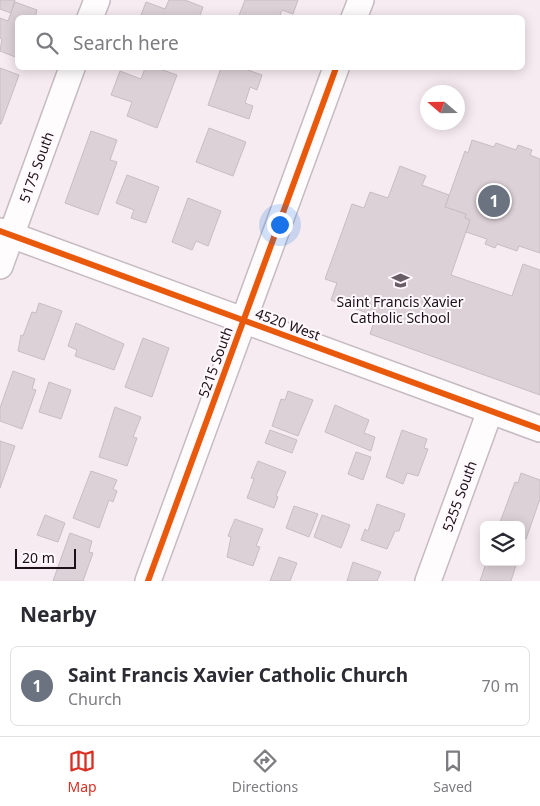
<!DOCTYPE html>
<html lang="en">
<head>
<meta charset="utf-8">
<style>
	:root { --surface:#fff; --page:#f2f2f3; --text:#2b2b33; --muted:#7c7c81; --line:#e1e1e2; --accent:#d93025 }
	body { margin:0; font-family:"Noto Sans",sans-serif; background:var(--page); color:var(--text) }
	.controls { position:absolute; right:15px; bottom:15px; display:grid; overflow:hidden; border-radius:8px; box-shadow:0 2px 12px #0003 }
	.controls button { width:45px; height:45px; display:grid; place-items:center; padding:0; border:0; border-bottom:1px solid var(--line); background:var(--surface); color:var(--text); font:25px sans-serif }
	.compass { position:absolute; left:420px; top:85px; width:45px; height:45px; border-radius:50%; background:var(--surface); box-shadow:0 2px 12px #0003; rotate:290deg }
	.scale { position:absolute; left:15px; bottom:12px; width:61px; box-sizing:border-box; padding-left:5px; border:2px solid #1c1118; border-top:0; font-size:14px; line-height:18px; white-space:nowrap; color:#1c1118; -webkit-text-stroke:4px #fff8fc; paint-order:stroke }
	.you { position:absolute; left:279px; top:224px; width:18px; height:18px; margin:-12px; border:4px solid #fff; border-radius:50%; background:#1a73e8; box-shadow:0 0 0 8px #1a73e833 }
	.badge { display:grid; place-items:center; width:32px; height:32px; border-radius:50%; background:var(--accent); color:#fff; font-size:16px; font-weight:700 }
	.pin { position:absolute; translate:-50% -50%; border:2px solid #fff; box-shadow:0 1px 5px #0006 }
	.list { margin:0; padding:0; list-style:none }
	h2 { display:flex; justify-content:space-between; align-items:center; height:65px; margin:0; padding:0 20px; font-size:21px }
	h2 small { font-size:16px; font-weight:400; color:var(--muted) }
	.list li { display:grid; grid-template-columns:32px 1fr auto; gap:15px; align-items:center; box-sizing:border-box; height:80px; margin:0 10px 10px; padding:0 10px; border:1px solid var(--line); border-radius:8px }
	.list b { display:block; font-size:19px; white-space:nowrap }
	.list p { margin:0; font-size:16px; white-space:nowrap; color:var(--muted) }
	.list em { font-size:16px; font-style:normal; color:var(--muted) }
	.icon { flex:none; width:28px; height:28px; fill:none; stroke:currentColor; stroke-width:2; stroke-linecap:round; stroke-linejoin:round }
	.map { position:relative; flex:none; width:540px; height:581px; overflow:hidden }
	.search { position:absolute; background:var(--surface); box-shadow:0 2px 12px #0003; left:15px; right:15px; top:15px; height:55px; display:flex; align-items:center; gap:12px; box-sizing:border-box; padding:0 18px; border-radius:8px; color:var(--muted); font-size:19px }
	.sheet { height:155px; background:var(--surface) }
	nav { display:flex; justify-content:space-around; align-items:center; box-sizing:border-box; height:70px; border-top:1px solid var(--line); background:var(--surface); font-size:14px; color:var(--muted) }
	nav a { display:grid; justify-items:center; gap:2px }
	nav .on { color:var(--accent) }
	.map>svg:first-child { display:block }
	.building { fill:#dcd1d7; stroke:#c7bdc3 }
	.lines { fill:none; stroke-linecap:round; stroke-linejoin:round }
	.minor-casing { stroke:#c6bbc1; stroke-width:28 }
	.minor { stroke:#fefcfd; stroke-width:25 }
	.cycleway-casing { stroke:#fff8fc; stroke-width:9 }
	.cycleway { stroke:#e8590c; stroke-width:6 }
	.labels { text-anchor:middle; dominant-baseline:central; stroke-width:4; stroke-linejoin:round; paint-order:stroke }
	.street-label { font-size:14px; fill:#1c1118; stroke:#fff8fc }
	.poi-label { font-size:14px; fill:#1c1118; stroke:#fff8fc }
</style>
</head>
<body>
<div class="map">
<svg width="540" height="581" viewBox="0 0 540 581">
	<rect width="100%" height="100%" fill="#f6ebf1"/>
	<g class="building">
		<polygon points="0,0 15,0 11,13 0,9"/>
		<polygon points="169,0 185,0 203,7 199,18 140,18 146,2 165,9"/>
		<polygon points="245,0 298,0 293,14 282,10 279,18 238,18"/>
		<polygon points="15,2 37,10 35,18 18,18 18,58 0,51 2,39 0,38 0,18 8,21"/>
		<polygon points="0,68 19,75 1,124 0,124"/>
		<polygon points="145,68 157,68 177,75 157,128 127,116 132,102 111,95 120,71 141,79"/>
		<polygon points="221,68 242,68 262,75 257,90 250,87 245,103 253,106 249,119 208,105"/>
		<polygon points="209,128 246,142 233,176 196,162"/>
		<polygon points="91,131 117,140 110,160 117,162 98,215 65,203"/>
		<polygon points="472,140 494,147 496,143 516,150 518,145 532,150 530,155 540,159 540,253 519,246 517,251 497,244 495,248 485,244 487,239 466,232 470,220 465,218 466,214 445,207 465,151 468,153"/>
		<polygon points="400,166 426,176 422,185 449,195 445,207 466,214 465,218 470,220 451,275 512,296 523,264 540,270 540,395 370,334 376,316 331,300 337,283 325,279 352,204 364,208 370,192 388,198"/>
		<polygon points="127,175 159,187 146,223 131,218 134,210 116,203"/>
		<polygon points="188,198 221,211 208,246 196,241 192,250 172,242"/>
		<polygon points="39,303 62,311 44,360 18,351 21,335 23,336 32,312 36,313"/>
		<polygon points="76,323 124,344 114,370 75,356 77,350 68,346"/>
		<polygon points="143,338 169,348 152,397 125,387"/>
		<polygon points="13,371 35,379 32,389 36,390 22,429 0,421 0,408"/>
		<polygon points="49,382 71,390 61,419 39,412"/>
		<polygon points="288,391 313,400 298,436 272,426 281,399 285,400"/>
		<polygon points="335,405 369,420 364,433 375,437 371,451 325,432"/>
		<polygon points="115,407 141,417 133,437 137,438 127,466 99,457"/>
		<polygon points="270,430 297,440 292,453 265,443"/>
		<polygon points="402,430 427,439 424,448 428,449 418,476 407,473 403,484 386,477"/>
		<polygon points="0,441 15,446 0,488"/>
		<polygon points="356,452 371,457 363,480 348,474"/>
		<polygon points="258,461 286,472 276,496 278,497 274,508 247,498 254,479 251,478"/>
		<polygon points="91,471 117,480 113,489 117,491 113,502 109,500 99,528 73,518"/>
		<polygon points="521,473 540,480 540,499 526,539 521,537 521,525 499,525 515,482 518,483"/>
		<polygon points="377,504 405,514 399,531 395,531 387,549 361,540 365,529 368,531"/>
		<polygon points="294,506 318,514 309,537 286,528"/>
		<polygon points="45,515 65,523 58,542 37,535"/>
		<polygon points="322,515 350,525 341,548 314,537"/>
		<polygon points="235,519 263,529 256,546 260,547 253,566 227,557 231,537 228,536"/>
		<polygon points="70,533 92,541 89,552 93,553 83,581 53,581"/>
		<polygon points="279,557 297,563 290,581 270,581"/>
		<polygon points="353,562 381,572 377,581 347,581"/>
		<polygon points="484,562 517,562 511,581 480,581 486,563"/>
	</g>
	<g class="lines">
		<defs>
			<g id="minor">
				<polyline points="90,18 97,0"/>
				<polyline points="354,18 361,0"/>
				<polyline points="0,231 540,429"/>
				<polyline points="0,266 72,68"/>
				<polyline points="148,581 336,68"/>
				<polyline points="428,581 490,411"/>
			</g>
		</defs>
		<use href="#minor" class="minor-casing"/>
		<use href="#minor" class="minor"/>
		<defs>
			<g id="cycleway">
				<polyline points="0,231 540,429"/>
				<polyline points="148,581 336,68"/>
			</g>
		</defs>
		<use href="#cycleway" class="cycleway-casing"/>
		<use href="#cycleway" class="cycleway"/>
	</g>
	<defs>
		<symbol id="school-bare" viewBox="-9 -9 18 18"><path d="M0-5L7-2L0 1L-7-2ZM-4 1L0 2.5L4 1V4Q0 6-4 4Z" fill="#685d64" stroke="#fff8fc" stroke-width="2.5" paint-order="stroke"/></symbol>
	</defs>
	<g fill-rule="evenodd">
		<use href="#school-bare" x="388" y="268" width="25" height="25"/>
	</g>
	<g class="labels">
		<g class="street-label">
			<text transform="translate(36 167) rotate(-70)">5175 South</text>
			<text transform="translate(288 324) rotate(20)">4520 West</text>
			<text transform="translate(215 362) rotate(-70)">5215 South</text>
			<text transform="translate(459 496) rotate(-70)">5255 South</text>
		</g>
		<g class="poi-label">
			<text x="400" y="301">Saint Francis Xavier<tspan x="400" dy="16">Catholic School</tspan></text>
		</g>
	</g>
</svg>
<div class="controls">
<button><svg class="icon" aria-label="layers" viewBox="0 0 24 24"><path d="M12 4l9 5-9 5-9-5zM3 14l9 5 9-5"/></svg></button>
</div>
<svg class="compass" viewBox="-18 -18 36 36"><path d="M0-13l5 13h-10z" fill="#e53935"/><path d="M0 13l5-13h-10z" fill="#7c7c81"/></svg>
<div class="scale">20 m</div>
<div class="you"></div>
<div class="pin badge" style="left:494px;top:201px;background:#6b7280">1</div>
<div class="search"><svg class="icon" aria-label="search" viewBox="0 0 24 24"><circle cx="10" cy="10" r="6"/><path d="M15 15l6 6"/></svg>Search here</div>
</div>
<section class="sheet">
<h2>Nearby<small></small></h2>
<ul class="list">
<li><span class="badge" style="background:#6b7280">1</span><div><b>Saint Francis Xavier Catholic Church</b><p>Church</p></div><em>70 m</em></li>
</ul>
</section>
<nav>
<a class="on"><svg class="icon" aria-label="map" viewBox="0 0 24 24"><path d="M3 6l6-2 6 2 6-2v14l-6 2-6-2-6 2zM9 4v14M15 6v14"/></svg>Map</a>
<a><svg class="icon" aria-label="directions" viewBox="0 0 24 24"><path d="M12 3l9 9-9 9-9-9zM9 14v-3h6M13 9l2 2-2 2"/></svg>Directions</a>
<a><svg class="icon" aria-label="saved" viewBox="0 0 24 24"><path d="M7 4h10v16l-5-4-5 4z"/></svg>Saved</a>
</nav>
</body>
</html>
